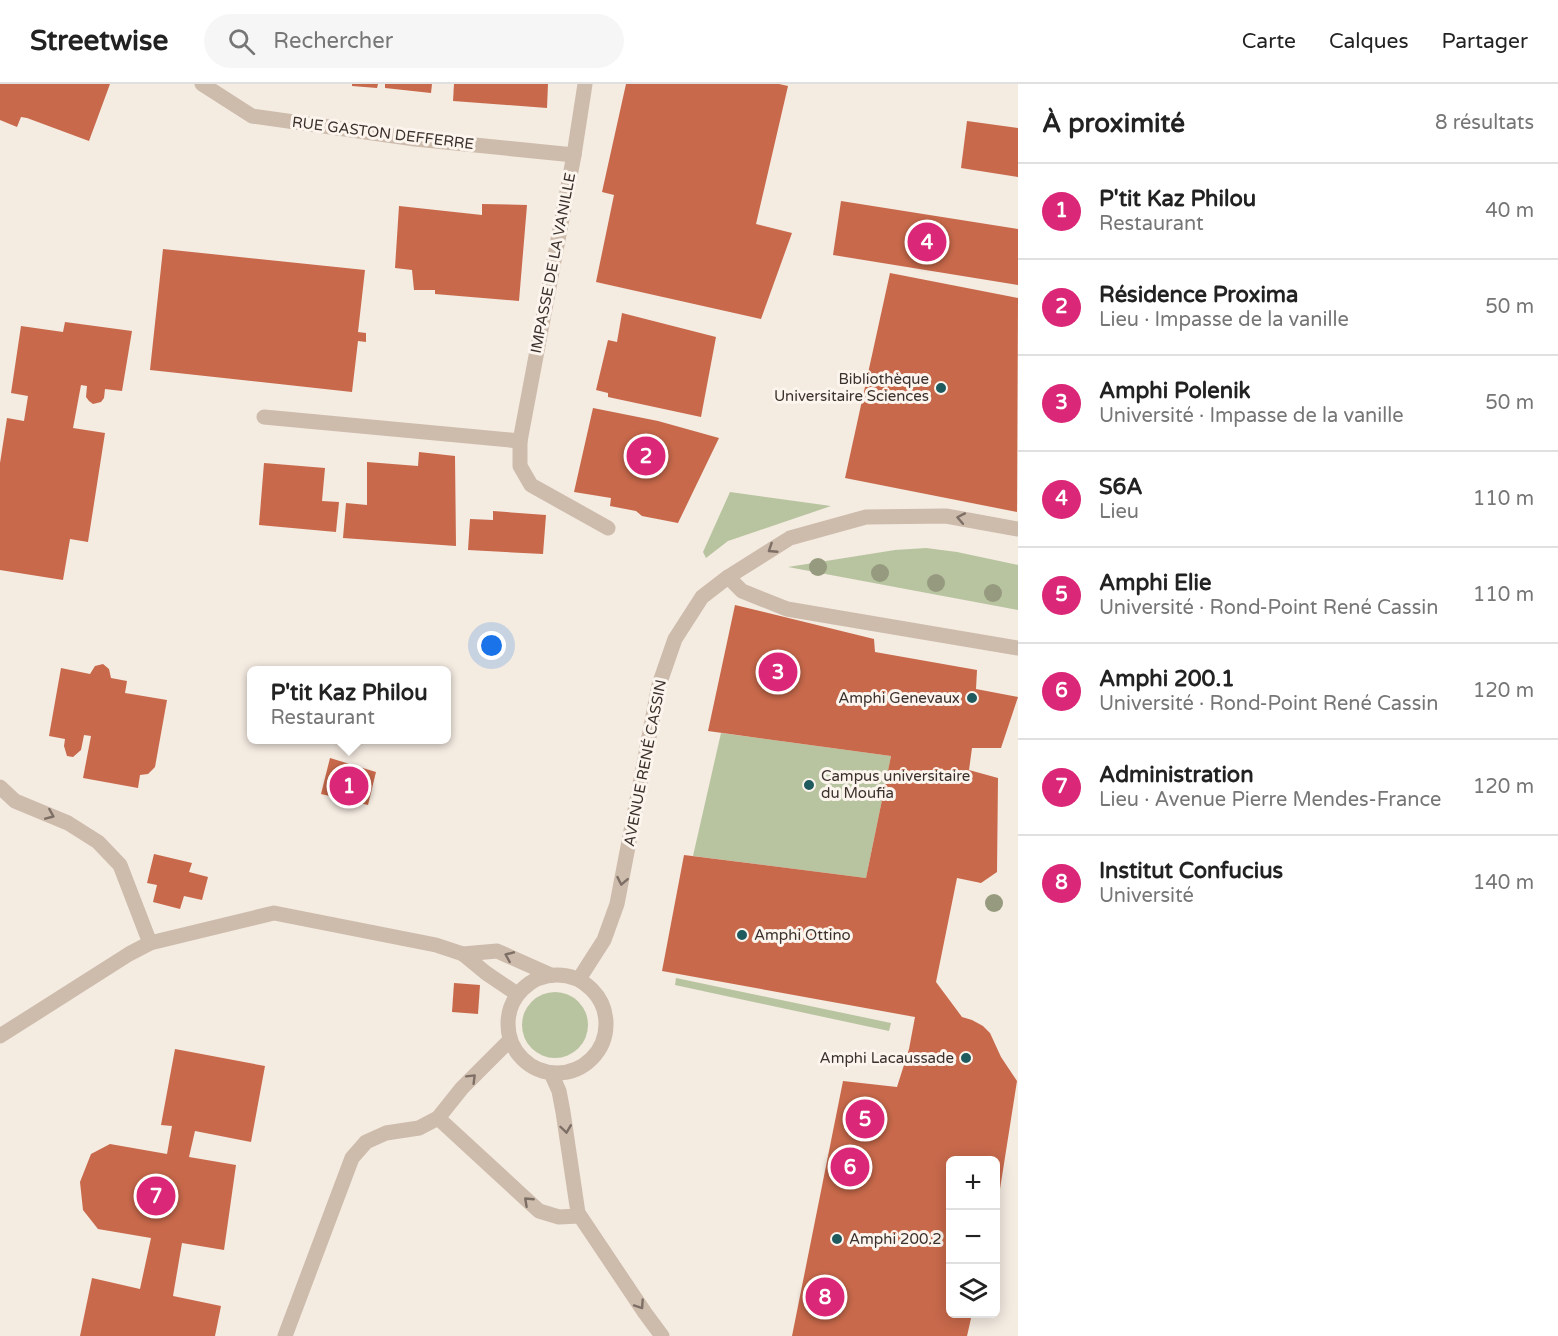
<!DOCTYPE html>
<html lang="fr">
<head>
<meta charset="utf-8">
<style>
	:root { --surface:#fff; --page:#f6f6f6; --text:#222; --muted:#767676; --line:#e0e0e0; --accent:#db2777 }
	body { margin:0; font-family:"Varela Round",sans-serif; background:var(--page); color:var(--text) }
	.controls { position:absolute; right:18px; bottom:18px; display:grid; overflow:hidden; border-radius:9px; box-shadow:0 3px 15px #0003 }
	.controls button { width:54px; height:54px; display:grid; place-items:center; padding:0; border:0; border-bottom:2px solid var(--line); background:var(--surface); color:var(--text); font:30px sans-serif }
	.you { position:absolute; left:492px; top:562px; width:21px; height:21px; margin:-15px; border:4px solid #fff; border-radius:50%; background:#1a73e8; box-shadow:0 0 0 9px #1a73e833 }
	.badge { display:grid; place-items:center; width:39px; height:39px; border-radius:50%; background:var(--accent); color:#fff; font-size:20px; font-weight:700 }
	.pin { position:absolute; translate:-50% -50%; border:3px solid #fff; box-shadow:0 2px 6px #0006 }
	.popup { position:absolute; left:247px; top:582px; width:204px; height:78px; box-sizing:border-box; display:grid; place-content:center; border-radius:9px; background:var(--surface); filter:drop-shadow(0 2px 4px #0005); font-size:20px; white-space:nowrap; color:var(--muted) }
	.popup b { font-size:22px; color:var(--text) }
	.popup::after { content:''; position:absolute; left:50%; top:100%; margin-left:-12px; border:12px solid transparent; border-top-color:var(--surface) }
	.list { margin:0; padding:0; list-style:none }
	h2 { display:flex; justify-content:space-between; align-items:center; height:78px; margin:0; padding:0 24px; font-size:26px }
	h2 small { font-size:20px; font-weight:400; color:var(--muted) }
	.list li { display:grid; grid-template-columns:39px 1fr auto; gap:18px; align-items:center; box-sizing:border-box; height:96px; padding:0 24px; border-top:2px solid var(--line) }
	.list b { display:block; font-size:22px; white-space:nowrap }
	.list p { margin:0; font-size:20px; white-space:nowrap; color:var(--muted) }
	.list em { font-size:20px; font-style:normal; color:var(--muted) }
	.icon { flex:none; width:33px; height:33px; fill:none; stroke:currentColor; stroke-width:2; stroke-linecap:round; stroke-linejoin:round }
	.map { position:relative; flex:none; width:1018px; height:1252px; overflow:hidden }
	header { display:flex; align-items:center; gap:36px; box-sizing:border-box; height:84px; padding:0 30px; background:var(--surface); border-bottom:2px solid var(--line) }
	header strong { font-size:28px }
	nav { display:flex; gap:33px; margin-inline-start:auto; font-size:21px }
	.search { width:420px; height:54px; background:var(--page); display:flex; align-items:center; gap:15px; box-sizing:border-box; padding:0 21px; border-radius:33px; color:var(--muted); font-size:22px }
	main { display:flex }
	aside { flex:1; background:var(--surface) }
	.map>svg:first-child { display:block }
	.grass { fill:#b8c4a0 }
	.building { fill:#c8694b }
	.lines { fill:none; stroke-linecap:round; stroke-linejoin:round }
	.service { stroke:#cdbbac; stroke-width:15 }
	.minor { stroke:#cdbbac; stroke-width:15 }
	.tree { fill:#969b7f }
	.oneway { stroke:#7d6f65 }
	.poi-dot { fill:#1f5a5e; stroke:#fbf5ee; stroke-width:2 }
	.labels { text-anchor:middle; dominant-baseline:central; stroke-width:6; stroke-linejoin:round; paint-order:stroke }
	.street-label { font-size:15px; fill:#3b302b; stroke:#fbf5ee }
	.poi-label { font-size:15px; fill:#3b302b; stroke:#fbf5ee; text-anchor:end }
</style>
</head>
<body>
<header>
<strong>Streetwise</strong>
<div class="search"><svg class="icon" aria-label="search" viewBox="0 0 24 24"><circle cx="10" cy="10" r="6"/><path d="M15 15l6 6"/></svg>Rechercher</div>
<nav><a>Carte</a><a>Calques</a><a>Partager</a></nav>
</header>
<main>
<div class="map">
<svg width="1018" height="1252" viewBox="0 0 1018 1252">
	<rect width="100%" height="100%" fill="#f4ebe1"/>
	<g class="grass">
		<polygon points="730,408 831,422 728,457 706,474 703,468"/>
		<polygon points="926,464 957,468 1018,481 1018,526 788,483 895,466"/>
		<polygon points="721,649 891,672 866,794 693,772"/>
		<polygon points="676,894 891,939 889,947 675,901"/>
		<circle cx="555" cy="941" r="33"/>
	</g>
	<g class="building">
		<polygon points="0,0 110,0 89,57 27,34 21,33 17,43 0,36"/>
		<polygon points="352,0 378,0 377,4 352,2"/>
		<polygon points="385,0 432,0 431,9 385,4"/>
		<polygon points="454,0 548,0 547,24 453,17"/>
		<polygon points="626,0 779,0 788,2 756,140 792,149 761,235 596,198 614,111 602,108"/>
		<polygon points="967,37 1018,44 1018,93 961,84"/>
		<polygon points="841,117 1018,145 1018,201 833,171"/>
		<polygon points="482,120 527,121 519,217 435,210 435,206 414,206 412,186 395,184 399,122 482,131"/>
		<polygon points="163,165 365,186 358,248 366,249 366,258 358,257 352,308 150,286"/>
		<polygon points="890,189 1018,214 1017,428 845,394"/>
		<polygon points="622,229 716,253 701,333 608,313 608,309 596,306 608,256 617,258"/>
		<polygon points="65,238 132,247 122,307 105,305 104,314 101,318 93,320 89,317 86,313 87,302 81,301 73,344 105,349 88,458 70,455 63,496 0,486 0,379 7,334 24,337 28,312 11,309 21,242 63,248"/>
		<polygon points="593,324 658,337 719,354 678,439 642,432 636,427 610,422 611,414 574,408"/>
		<polygon points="419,368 455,372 456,462 343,454 346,419 367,421 367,378 418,382"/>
		<polygon points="264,379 325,384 322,417 339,418 336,448 259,441"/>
		<polygon points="493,427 546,431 543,470 468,466 470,435 493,436"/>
		<polygon points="735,521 874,555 875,568 977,586 976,605 1018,613 1001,664 972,664 969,686 998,694 997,788 981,799 957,794 936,898 962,933 972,936 983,942 990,949 1001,973 1017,997 1000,1105 996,1106 996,1076 951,1076 951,1230 972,1230 967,1252 792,1252 843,997 897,1003 909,965 915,933 662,887 684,771 866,794 891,672 708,647"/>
		<polygon points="103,580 109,585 111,594 127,597 125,609 167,616 155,683 148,690 140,691 138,704 83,694 91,652 84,651 81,666 73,673 67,672 64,662 65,655 49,652 61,584 90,590 95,582"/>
		<polygon points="330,674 376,688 368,721 321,710"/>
		<polygon points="154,770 192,779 189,788 208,793 202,816 184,812 180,825 153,818 157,801 147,799"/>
		<polygon points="454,899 480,901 478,930 452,928"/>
		<polygon points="175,965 265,982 251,1058 195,1047 189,1073 236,1081 224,1166 182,1159 173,1212 221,1222 215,1252 80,1252 92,1194 140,1205 151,1154 98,1145 83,1126 80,1098 91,1070 110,1060 167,1070 172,1042 161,1041"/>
	</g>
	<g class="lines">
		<g class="service">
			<polyline points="728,493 742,507 787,525 1018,564"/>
			<polyline points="579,895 604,856 617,820 659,601 675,555 702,513 728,493 790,454 866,433 946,432 1018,445"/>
			<polyline points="551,989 559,1007 563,1028 578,1129 645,1229 662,1252"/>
			<polyline points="438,1034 539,1127 559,1133 579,1132 578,1129"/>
			<polyline points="285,1252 352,1074 366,1058 386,1049 419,1044 438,1034 462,1004 510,956"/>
		</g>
		<g class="minor">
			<polyline points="202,0 252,32 415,55 574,71"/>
			<polyline points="264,333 520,357 520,382 531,401 608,444"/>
			<polyline points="520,357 574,71 585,0"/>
			<polyline points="0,703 15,717 68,739 98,758 120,781 150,859"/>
			<polyline points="463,870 486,889 517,910"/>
			<circle cx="557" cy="940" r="49"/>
			<polyline points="0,952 129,870 150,859 274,829 436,861 463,870 497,867 551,891"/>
		</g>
	</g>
	<g class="tree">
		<circle cx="818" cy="483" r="9"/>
		<circle cx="880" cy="489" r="9"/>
		<circle cx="936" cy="499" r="9"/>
		<circle cx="993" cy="509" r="9"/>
		<circle cx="994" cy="819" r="9"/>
	</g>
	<defs><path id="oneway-chevron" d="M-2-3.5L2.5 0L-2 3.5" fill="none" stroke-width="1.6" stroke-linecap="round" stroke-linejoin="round" transform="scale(1.5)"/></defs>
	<g class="oneway">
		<use href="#oneway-chevron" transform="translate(961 434) rotate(-169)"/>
		<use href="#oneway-chevron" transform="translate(772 465) rotate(147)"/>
		<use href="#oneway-chevron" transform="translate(50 731) rotate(23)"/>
		<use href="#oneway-chevron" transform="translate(622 797) rotate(101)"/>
		<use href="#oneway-chevron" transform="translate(509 872) rotate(-157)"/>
		<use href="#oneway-chevron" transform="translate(472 994) rotate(-45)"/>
		<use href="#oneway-chevron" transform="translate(566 1045) rotate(82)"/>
		<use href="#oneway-chevron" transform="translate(528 1117) rotate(-137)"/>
		<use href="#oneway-chevron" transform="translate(640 1221) rotate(56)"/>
	</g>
	<g class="poi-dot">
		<circle cx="941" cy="304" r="6"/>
		<circle cx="972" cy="614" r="6"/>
		<circle cx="809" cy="701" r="6"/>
		<circle cx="742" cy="851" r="6"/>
		<circle cx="966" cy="974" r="6"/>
		<circle cx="837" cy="1155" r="6"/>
	</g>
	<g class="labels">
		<g class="street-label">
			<text transform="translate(383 49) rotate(7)">RUE GASTON DEFFERRE</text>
			<text transform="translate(553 179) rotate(-79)">IMPASSE DE LA VANILLE</text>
			<text transform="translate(645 679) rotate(-79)">AVENUE RENÉ CASSIN</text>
		</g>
		<g class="poi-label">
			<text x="929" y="295">Bibliothèque<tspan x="929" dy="17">Universitaire Sciences</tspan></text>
			<text x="960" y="614">Amphi Genevaux</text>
			<text x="821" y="692" text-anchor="start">Campus universitaire<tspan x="821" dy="17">du Moufia</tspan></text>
			<text x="754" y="851" text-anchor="start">Amphi Ottino</text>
			<text x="954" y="974">Amphi Lacaussade</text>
			<text x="849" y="1155" text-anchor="start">Amphi 200.2</text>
		</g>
	</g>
</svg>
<div class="controls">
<button>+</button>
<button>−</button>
<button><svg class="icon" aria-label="layers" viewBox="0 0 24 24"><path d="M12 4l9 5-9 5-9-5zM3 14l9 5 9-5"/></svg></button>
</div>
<div class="you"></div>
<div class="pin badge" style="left:349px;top:702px">1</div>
<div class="popup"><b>P'tit Kaz Philou</b>Restaurant</div>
<div class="pin badge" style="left:646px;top:372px">2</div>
<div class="pin badge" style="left:778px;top:588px">3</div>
<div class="pin badge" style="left:927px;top:158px">4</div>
<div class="pin badge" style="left:865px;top:1035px">5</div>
<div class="pin badge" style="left:850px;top:1083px">6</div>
<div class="pin badge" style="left:156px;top:1112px">7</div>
<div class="pin badge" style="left:825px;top:1213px">8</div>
</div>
<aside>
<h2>À proximité<small>8 résultats</small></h2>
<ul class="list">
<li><span class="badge">1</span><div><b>P'tit Kaz Philou</b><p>Restaurant</p></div><em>40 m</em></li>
<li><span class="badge">2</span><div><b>Résidence Proxima</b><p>Lieu · Impasse de la vanille</p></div><em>50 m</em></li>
<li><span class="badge">3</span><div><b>Amphi Polenik</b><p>Université · Impasse de la vanille</p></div><em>50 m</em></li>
<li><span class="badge">4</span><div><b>S6A</b><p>Lieu</p></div><em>110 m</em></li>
<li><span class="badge">5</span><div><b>Amphi Elie</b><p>Université · Rond-Point René Cassin</p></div><em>110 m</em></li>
<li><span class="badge">6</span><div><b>Amphi 200.1</b><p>Université · Rond-Point René Cassin</p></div><em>120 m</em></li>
<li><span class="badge">7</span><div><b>Administration</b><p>Lieu · Avenue Pierre Mendes-France</p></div><em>120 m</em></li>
<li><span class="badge">8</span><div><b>Institut Confucius</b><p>Université</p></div><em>140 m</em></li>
</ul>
</aside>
</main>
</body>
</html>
